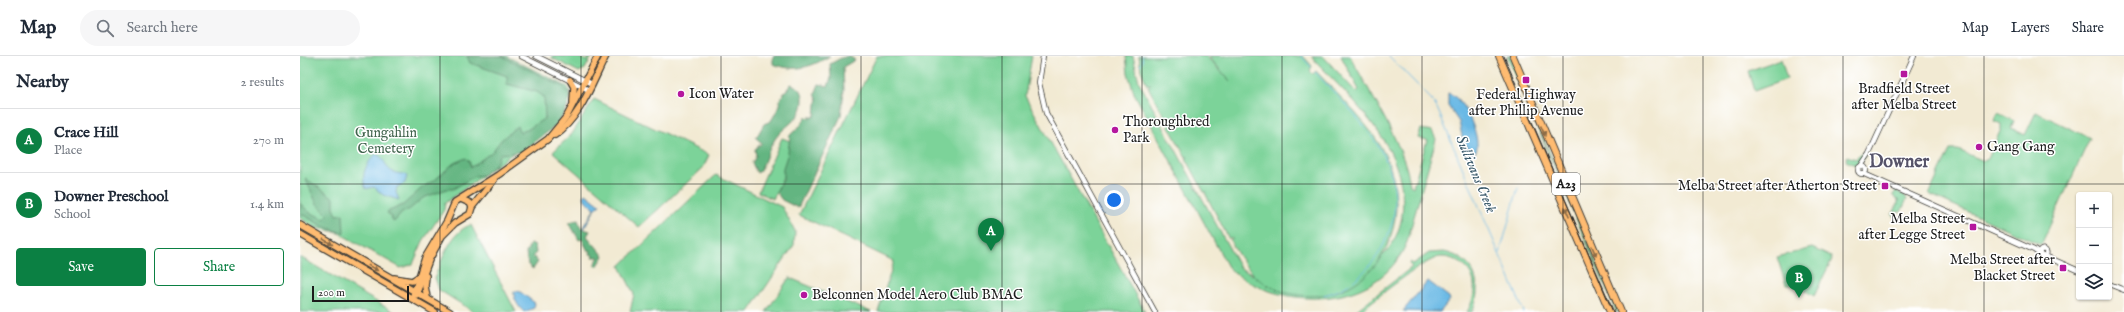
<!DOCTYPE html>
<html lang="en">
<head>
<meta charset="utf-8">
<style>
	:root { --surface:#fff; --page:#f6f6f7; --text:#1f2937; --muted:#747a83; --line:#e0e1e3; --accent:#0b8043 }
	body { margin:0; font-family:"IM FELL English",serif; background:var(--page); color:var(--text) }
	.controls { position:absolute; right:12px; bottom:12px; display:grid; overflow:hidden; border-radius:4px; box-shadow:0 1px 3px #0004 }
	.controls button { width:36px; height:36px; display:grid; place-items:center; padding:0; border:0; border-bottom:1px solid var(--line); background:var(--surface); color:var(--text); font:20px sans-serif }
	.scale { position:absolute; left:12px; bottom:10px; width:97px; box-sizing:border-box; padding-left:4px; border:2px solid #1c1c1c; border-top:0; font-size:11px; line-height:14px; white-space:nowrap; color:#1c1c1c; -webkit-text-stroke:3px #fff; paint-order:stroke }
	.you { position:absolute; left:814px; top:144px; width:14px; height:14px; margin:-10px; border:3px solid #fff; border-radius:50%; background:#1a73e8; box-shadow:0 0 0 6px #1a73e833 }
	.badge { display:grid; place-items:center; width:26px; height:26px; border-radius:50%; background:var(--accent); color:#fff; font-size:13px; font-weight:700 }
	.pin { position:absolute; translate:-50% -33px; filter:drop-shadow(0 1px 2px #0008) }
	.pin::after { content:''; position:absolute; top:21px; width:14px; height:12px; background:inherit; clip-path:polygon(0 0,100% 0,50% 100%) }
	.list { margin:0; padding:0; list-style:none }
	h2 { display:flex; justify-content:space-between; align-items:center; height:52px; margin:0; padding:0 16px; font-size:17px }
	h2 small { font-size:13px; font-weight:400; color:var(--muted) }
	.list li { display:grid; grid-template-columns:26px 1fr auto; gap:12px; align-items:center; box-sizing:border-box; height:64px; padding:0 16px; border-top:1px solid var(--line) }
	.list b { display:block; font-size:15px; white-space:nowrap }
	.list p { margin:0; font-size:13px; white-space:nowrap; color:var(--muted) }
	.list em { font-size:13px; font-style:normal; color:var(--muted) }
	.actions { display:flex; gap:8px; padding:12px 16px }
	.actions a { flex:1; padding:9px 0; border:1px solid var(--accent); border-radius:4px; text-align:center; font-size:14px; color:var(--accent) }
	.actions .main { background:var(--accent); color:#fff }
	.icon { flex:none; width:22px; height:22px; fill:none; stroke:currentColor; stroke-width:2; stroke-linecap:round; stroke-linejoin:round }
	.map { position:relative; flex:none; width:1824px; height:256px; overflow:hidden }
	header { display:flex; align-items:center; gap:24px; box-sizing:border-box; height:56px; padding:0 20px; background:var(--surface); border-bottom:1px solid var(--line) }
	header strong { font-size:19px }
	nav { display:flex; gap:22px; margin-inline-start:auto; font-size:14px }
	.search { width:280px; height:36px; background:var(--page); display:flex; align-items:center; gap:10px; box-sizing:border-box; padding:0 14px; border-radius:22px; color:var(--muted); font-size:15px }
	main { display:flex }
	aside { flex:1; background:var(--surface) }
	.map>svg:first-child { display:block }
	.green { fill:#7bd399; stroke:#4c785a }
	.forest { fill:#64b581; stroke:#40684e }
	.water { fill:#6bb9e5; stroke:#446a80 }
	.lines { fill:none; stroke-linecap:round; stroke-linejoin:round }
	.stream { stroke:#6bb9e5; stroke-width:1 }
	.minor-casing { stroke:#3c3b37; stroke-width:6 }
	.major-casing { stroke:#3c3b37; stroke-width:8 }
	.highway-casing { stroke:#3c3b37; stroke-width:8 }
	.minor { stroke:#fff; stroke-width:4.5 }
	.major { stroke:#febb71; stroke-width:5.5 }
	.highway { stroke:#febb71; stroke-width:6 }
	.tram { stroke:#1c1c1c; stroke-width:1 }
	.oneway { fill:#8d6c46 }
	.grid { fill:none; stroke:#1c1c1c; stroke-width:1; stroke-opacity:0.55 }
	.poi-dot { fill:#b5179e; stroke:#fff; stroke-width:1.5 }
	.labels { text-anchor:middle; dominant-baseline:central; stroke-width:3; stroke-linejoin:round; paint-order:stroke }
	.shield { fill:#fff; stroke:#606060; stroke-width:1 }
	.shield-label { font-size:13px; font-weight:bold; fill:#1c1c1c }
	.poi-label { font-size:14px; fill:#1c1c1c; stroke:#fff; text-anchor:start }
	.park-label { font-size:14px; fill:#42654e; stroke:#fff }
	.water-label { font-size:15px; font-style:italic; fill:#3c5b6c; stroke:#fff }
	.district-label { font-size:18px; font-weight:bold; fill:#565369; stroke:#fff }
</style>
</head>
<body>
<header>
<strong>Map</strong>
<div class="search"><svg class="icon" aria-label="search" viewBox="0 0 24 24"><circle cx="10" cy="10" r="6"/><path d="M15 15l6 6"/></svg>Search here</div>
<nav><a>Map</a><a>Layers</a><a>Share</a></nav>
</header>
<main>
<aside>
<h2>Nearby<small>2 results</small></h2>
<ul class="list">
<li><span class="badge">A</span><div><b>Crace Hill</b><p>Place</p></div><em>270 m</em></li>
<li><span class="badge">B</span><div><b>Downer Preschool</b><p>School</p></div><em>1.4 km</em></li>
</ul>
<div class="actions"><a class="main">Save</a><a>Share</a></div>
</aside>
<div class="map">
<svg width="1824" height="256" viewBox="0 0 1824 256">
	<rect width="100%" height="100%" fill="#fff"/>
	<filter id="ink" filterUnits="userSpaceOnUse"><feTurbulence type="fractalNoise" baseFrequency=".025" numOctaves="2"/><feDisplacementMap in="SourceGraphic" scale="8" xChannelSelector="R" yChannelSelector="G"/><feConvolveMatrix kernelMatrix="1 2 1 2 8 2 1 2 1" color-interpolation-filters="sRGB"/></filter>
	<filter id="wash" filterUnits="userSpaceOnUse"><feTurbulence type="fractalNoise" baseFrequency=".012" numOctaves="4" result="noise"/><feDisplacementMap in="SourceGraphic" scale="16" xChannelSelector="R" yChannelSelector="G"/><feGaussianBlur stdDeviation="0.9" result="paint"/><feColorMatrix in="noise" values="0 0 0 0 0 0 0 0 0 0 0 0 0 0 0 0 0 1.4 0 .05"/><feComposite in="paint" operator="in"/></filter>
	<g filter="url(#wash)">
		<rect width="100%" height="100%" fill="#f2ead3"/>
		<g class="green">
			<polygon points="0,0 206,0 268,31 270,37 252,65 231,84 145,147 144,154 123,185 113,208 101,212 37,176 16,172 0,162"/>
			<polygon points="252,0 277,0 287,5 289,0 292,0 285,13 279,16 252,2"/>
			<polygon points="577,0 732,0 725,40 845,256 578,256 594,205 499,159"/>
			<path d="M826,0H833L839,26L940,212C1011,256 1133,217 1096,110C1083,70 1039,31 1011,0H1023L1056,36L1059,34L1041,0H1050C1068,34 1106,92 1110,129L1113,131L1127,84L1118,82L1121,73L1132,75L1136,83L1107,186C1079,256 976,256 928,211L834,37L828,17Z"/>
			<path d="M839,0H906L930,25L908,0H1003L1012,10L1010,15L1013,18L1016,15C1039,41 1070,67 1085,99C1119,171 1071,256 987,237C974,233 963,228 954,219C944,209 937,197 930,184L932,183L931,181L929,183L905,137L907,136H904L886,102L888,101H886L868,69L870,68L868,67L848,31L850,30V28L847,29L841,14Z"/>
			<polygon points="1207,0 1211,0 1222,32 1318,256 1316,256"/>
			<polygon points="1481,3 1487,23 1454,35 1448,15"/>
			<polygon points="294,43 409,99 403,112 339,171 253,96 272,78"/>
			<polygon points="1736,56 1790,82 1741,189 1629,138 1650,94 1658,94 1684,105 1688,103 1701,73 1701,68 1694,65 1698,57 1714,65 1711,72 1725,79"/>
			<polygon points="482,82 498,88 473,143 458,136"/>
			<polygon points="1561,97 1565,99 1560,107 1555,109 1546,105 1547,100 1556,103"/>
			<polygon points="416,119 482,151 495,175 494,189 449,256 330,256 334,238 320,210"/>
			<polygon points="1596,135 1604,139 1607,143 1601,156 1595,156 1594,161 1592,159 1598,148 1598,142 1600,145 1593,139"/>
			<path d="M171,169L216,256H174L139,234L135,221C142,203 152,174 171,169Z"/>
			<polygon points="1512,192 1531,201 1532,203 1514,240 1496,229 1486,229 1477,201"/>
			<path d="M1144,196C1175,202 1184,230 1172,256H1167C1174,244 1178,228 1169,215C1163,207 1151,200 1140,201C1125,203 1073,244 1060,256H1054L1112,211L1109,208L1110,206L1113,208L1129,197Z"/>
			<polygon points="0,201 94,256 0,256"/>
			<polygon points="489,222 490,222 571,256 466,256"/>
		</g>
		<g class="forest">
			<polygon points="167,0 202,0 264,31 271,40 267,52 258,68 222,96 200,98 196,108 183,119 175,120 153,133 147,133 123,142 110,153 102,157 94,166 87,156 103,149 123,131 136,123 154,107 166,102 169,105 171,111 192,96 201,84 217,70 220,76 227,74 245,62 244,41 237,36 207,28 207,20 170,7"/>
			<path d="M473,0H530C509,12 496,16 473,8Z"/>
			<polygon points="549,0 555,4 543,11 544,34 541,60 498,152 482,144 476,136 483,124 483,112 488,97 490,79 501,69 505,62 515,60 516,48 518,44 515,38 519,28 528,30 531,22 530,8 541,2"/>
			<path d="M491,28C498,31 502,33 503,41C504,64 486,67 475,83C469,92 465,105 460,115L457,117L452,107L456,100L455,93L462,87L456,82L464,68L471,65L480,49V43Z"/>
			<polygon points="5,122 34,142 34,152 37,159 43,158 44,177 24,171 0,157 0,147 9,156 24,163 28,159 17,148"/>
			<polygon points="278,164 281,172 290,175 287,180 304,200 297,211 294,209 299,201 293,201 294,199 290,198 291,194 288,195 282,183 279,184 271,170 268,168 273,165"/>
			<polygon points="230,188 235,189 236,197 233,200 238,206 233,213 228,209 226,197"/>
		</g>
		<g class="water">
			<path d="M1148,37C1163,40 1182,82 1176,95L1170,98L1162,80L1159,66L1148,50Z"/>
			<path d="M76,98C90,104 81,117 104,118L107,120L105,127L97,131L96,136L99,144L83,139L74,131L66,133C60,120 66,107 76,98Z"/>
			<polygon points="286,138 300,149 295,153 284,173 283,171 295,152 285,144 284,140"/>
			<polygon points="1128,225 1149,241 1150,244 1140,256 1103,255"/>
			<path d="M219,235L235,247L234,252L224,256C219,252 213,242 214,236Z"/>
		</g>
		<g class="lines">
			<g class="stream">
				<polyline points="1001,0 1011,11"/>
				<polyline points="1089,0 1132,44 1137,52 1224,256"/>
				<polyline points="840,9 843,6 842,0"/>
				<path d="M1015,16C1063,69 1125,119 1079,197C1067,216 1047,234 1024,239"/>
				<polyline points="1200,197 1218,132"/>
			</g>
		</g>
	</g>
	<g filter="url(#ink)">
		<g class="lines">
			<defs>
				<g id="minor">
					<polyline points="221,0 289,34"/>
					<polyline points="236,0 292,28"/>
					<polyline points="743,0 739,27 746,57 855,256"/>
					<polyline points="1561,110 1569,98 1614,0"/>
					<circle cx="1562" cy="114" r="4"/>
					<polyline points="1562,117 1734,194 1741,199"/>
					<circle cx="1743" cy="197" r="3.5"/>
					<polyline points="1745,200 1779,215"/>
					<polyline points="1809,228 1824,234"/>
				</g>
				<g id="major">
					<polyline points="270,24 274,31 273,46"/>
					<path d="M255,79C281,61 292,27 306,0"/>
					<polyline points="172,151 194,124"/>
					<polyline points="0,169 150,256"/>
					<polyline points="0,178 135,256"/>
					<polyline points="126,220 125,230 127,242"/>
					<polyline points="94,222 112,225 118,221"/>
					<polyline points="116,239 129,204 142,180 155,167 170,158 172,151 170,147 161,143"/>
					<polyline points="112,243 125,202 147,165 155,146 198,119 248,83 267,60 298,0"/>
				</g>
				<g id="highway">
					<polyline points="1199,0 1310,256"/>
					<polyline points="1213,0 1321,256"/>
				</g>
			</defs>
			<use href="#minor" class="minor-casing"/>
			<use href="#major" class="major-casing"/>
			<use href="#highway" class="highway-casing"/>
			<use href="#minor" class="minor"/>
			<use href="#major" class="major"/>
			<use href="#highway" class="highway"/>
			<polyline class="tram" points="1204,0 1313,256"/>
		</g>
		<defs><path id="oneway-solid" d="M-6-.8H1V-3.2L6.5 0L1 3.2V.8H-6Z"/></defs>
		<g class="oneway">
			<use href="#oneway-solid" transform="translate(1243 75) rotate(67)"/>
			<use href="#oneway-solid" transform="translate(1267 156) rotate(-113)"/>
			<use href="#oneway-solid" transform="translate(28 186) rotate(31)"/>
			<use href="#oneway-solid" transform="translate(1294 195) rotate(67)"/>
			<use href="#oneway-solid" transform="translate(73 212) rotate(29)"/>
		</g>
	</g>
	<path class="grid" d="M140,0V256M281,0V256M421,0V256M561,0V256M702,0V256M842,0V256M982,0V256M1122,0V256M1263,0V256M1403,0V256M1543,0V256M1684,0V256M0,128H1824"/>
	<g class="poi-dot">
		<rect x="1600" y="14" width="8" height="8" rx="2"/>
		<rect x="1222" y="20" width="8" height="8" rx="2"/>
		<circle cx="381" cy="38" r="4"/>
		<circle cx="815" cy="74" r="4"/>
		<circle cx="1679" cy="91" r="4"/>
		<rect x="1581" y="126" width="8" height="8" rx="2"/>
		<rect x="1669" y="167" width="8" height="8" rx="2"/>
		<rect x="1759" y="208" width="8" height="8" rx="2"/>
		<circle cx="504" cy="239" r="4"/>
	</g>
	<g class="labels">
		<rect class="shield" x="1252" y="117" width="28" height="22" rx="3"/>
		<g class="shield-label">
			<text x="1266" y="128">A23</text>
		</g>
		<g class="poi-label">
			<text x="1604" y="33" text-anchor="middle">Bradfield Street<tspan x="1604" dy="16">after Melba Street</tspan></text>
			<text x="389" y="38">Icon Water</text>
			<text x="1226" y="39" text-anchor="middle">Federal Highway<tspan x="1226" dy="16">after Phillip Avenue</tspan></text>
			<text x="823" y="66">Thoroughbred<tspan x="823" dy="16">Park</tspan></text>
			<text x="1687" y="91">Gang Gang</text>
			<text x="1577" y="130" text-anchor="end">Melba Street after Atherton Street</text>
			<text x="1665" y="163" text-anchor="end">Melba Street<tspan x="1665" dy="16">after Legge Street</tspan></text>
			<text x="1755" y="204" text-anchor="end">Melba Street after<tspan x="1755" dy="16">Blacket Street</tspan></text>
			<text x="512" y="239">Belconnen Model Aero Club BMAC</text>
		</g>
		<g class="park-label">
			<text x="86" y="77">Gungahlin<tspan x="86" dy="16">Cemetery</tspan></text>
		</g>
		<g class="water-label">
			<text transform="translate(1176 118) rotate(67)">Sullivans Creek</text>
		</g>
		<g class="district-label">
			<text x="1599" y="106">Downer</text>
		</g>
	</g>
</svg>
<div class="controls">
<button>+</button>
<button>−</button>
<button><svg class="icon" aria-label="layers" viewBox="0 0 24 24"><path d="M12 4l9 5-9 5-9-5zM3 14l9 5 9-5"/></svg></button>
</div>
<div class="scale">200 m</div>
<div class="you"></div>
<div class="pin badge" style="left:691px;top:195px">A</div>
<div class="pin badge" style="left:1499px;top:242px">B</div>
</div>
</main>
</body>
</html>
